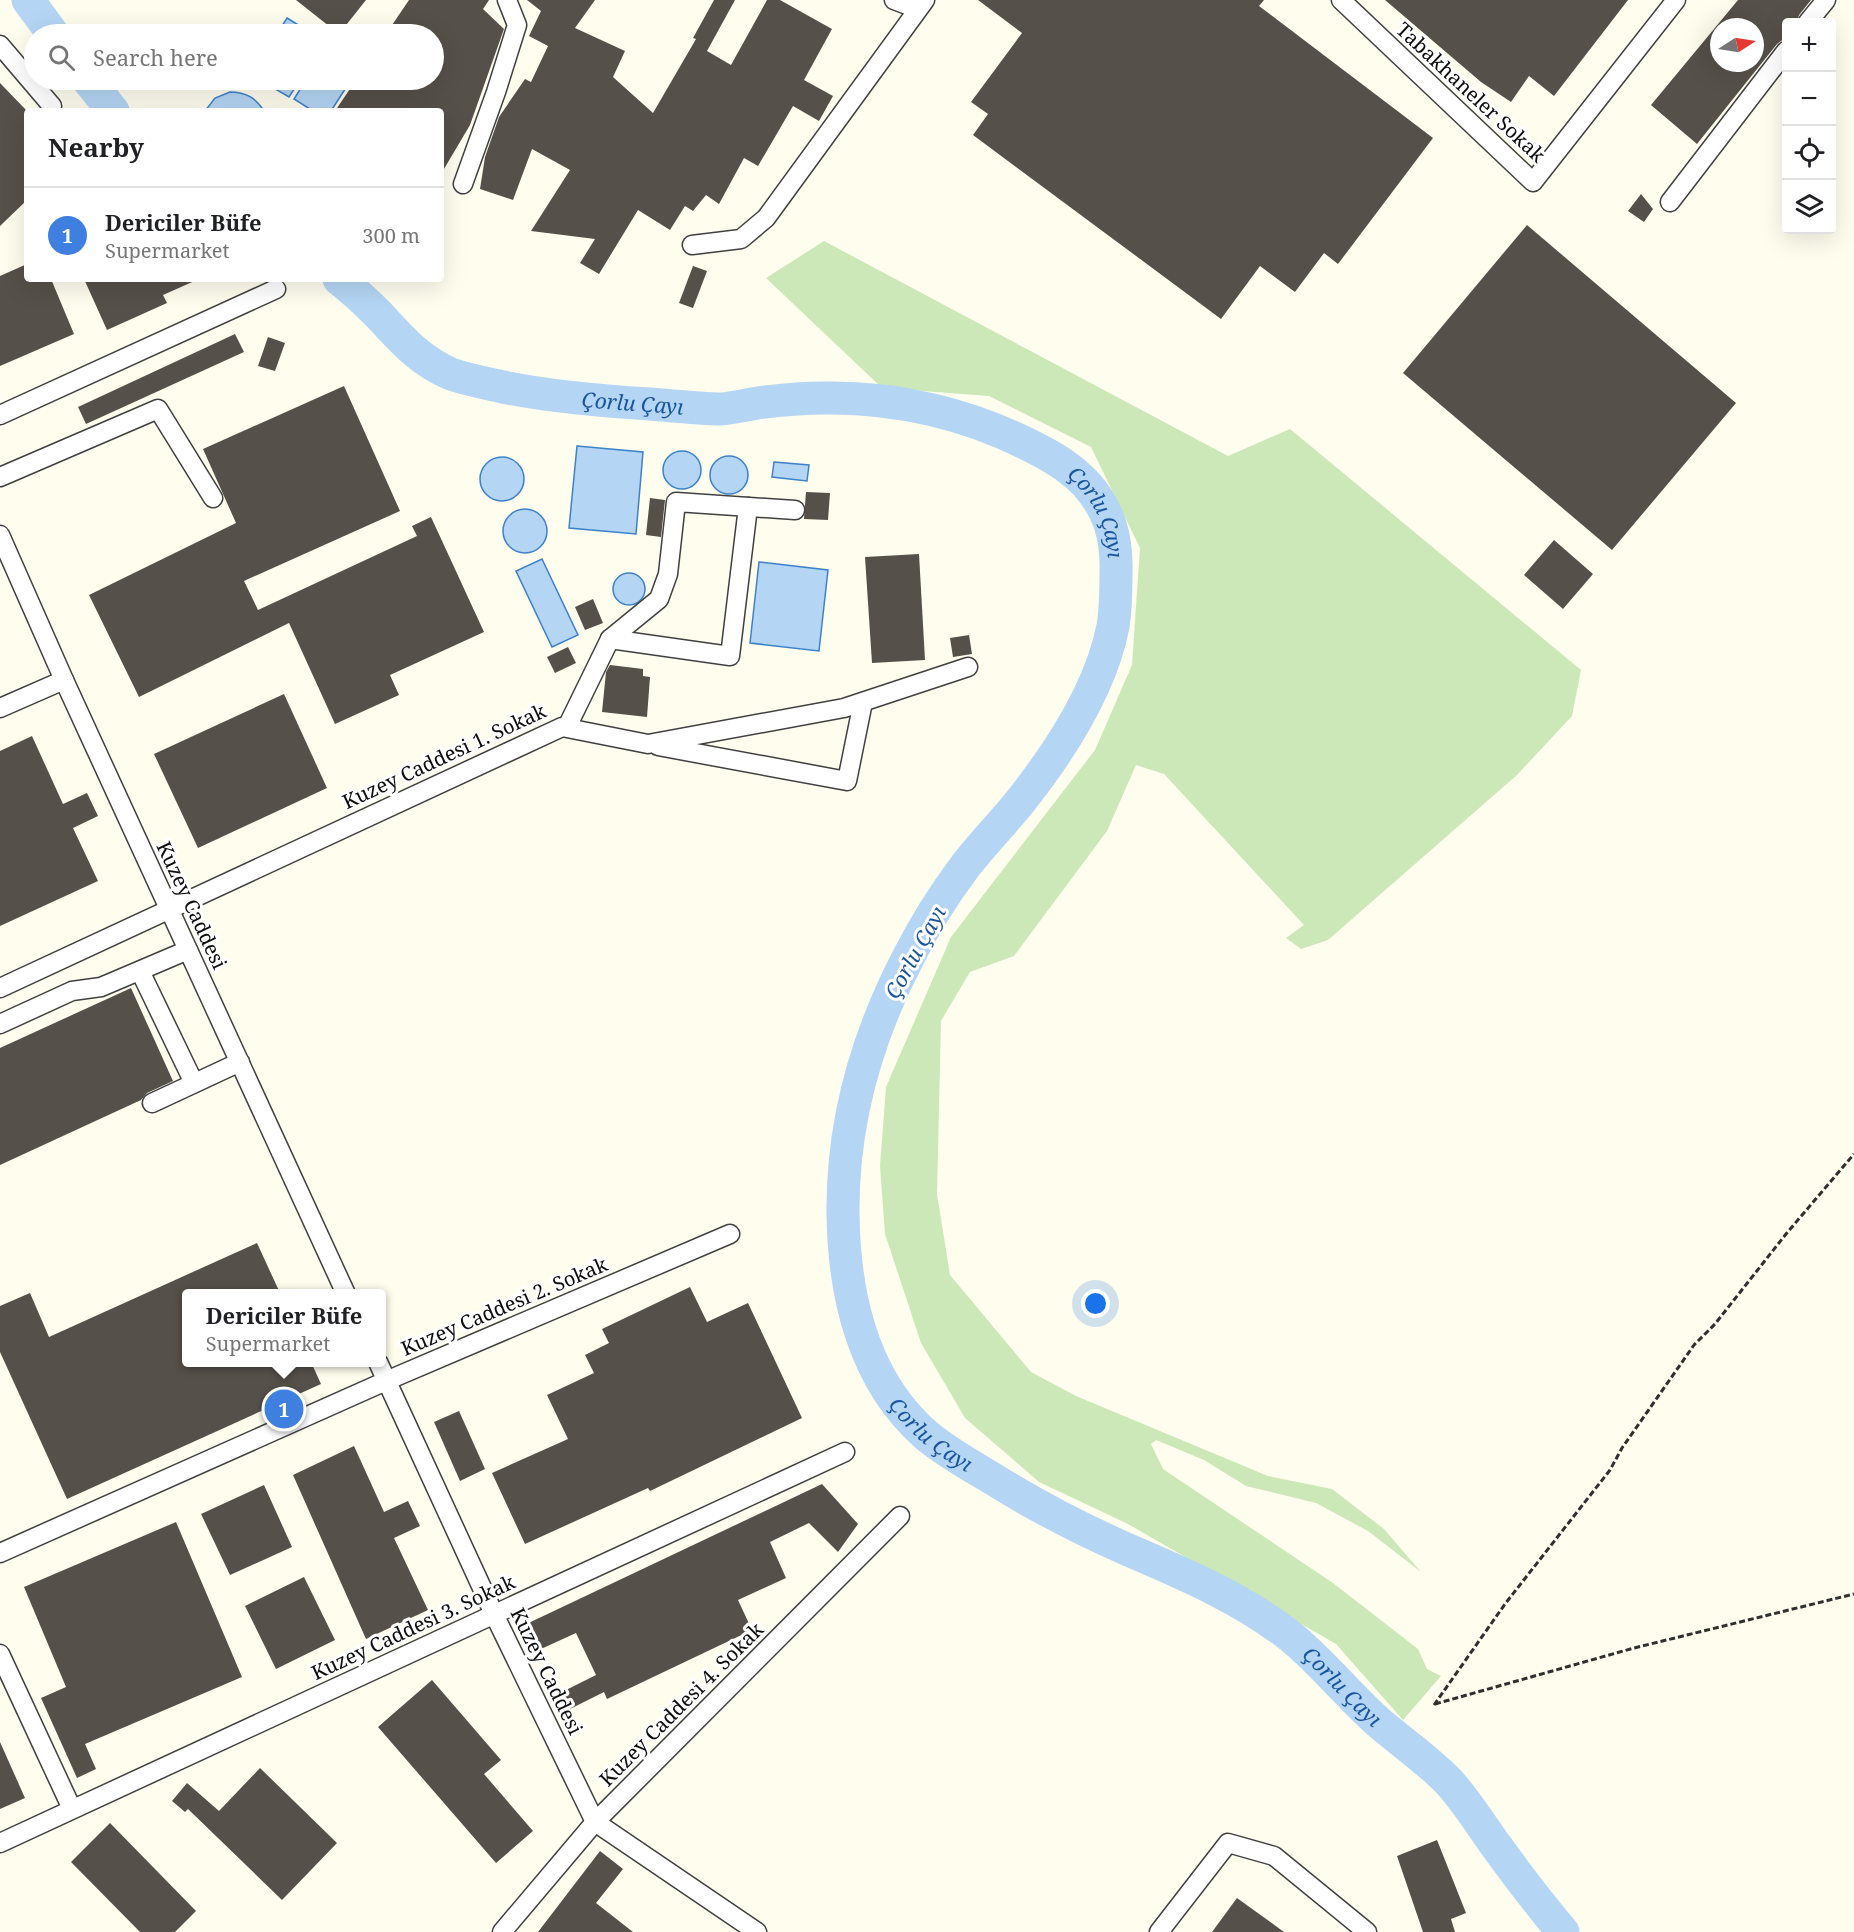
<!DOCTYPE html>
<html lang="en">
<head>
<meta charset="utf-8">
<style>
	:root { --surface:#fff; --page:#f6f6f6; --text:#202124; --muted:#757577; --line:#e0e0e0; --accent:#1a73e8 }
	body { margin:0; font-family:"Noto Serif",serif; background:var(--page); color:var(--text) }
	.controls { position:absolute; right:18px; top:18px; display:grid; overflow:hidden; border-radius:6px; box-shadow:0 6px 24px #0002 }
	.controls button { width:54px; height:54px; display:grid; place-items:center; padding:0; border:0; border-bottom:2px solid var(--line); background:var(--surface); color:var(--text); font:30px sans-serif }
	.compass { position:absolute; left:1710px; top:18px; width:54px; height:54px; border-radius:50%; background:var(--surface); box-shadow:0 6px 24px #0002; rotate:78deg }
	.you { position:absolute; left:1096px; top:1304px; width:21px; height:21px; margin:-15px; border:4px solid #fff; border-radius:50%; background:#1a73e8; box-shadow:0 0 0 9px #1a73e833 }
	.badge { display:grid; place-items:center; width:39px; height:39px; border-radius:50%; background:var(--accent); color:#fff; font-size:20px; font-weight:700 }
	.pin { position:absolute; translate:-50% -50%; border:3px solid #fff; box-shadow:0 2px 6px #0006 }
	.popup { position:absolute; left:182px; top:1289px; width:204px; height:78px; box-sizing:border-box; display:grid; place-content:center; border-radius:6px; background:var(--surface); filter:drop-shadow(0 2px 4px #0005); font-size:20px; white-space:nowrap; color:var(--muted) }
	.popup b { font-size:22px; color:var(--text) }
	.popup::after { content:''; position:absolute; left:50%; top:100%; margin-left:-12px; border:12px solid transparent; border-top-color:var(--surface) }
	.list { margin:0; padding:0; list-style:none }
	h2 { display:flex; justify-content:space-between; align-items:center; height:78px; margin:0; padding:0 24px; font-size:26px }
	h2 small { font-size:20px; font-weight:400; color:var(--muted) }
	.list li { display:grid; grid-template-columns:39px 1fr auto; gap:18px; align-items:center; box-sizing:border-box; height:96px; padding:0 24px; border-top:2px solid var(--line) }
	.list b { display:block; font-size:22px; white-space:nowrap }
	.list p { margin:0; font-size:20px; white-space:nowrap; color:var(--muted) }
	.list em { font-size:20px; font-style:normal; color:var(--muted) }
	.icon { flex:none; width:33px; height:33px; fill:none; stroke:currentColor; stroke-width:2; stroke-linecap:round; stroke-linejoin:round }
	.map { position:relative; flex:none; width:1854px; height:1932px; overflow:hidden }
	.search { position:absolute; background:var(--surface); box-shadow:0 6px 24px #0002; left:24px; top:24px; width:420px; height:66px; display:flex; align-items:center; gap:15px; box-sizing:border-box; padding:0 21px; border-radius:33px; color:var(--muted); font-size:22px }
	.panel { position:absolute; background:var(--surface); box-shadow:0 6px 24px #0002; left:24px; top:108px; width:420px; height:174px; border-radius:6px }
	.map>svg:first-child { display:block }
	.green { fill:#cce8b9 }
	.water { fill:#b4d5f4; stroke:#3d82c9; stroke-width:1.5 }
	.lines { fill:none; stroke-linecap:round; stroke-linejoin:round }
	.river { stroke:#b4d5f4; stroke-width:33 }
	.building { fill:#56504a; fill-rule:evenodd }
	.minor-casing { stroke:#404040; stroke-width:21 }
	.path { stroke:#2f2f2f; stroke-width:3; stroke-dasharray:6 3; stroke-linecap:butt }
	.minor { stroke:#fff; stroke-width:18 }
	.labels { text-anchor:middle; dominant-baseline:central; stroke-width:6; stroke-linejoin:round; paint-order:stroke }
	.street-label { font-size:20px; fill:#0d0d0d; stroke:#fff }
	.water-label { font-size:21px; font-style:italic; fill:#1a559c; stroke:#fff }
</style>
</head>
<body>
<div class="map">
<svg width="1854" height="1932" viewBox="0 0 1854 1932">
	<rect width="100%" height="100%" fill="#fffdee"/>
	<polygon class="green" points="824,241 1228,456 1290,429 1581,670 1572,716 1517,775 1328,940 1301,949 1286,938 1304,925 1164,774 1136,765 1107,831 1014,956 970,972 941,1021 937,1194 950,1275 1031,1372 1076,1396 1268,1476 1332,1489 1384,1529 1421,1572 1368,1531 1316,1503 1246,1486 1204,1460 1156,1440 1151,1444 1163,1469 1333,1583 1418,1649 1427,1669 1441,1676 1403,1720 1336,1644 1128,1524 1039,1482 965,1418 921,1343 885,1234 880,1166 886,1087 951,937 1095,750 1132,665 1140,548 1091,447 989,396 882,388 766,278"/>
	<g class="water">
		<polygon points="287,18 313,34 314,34 277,34"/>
		<polygon points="260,80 300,80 289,97"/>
		<polygon points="306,80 351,80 331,111 313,111 294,99"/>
		<path d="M230,92C246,92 256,98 264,111H205L215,98Z"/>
		<polygon points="577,446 643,452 636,534 569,528"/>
		<circle cx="682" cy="470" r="19"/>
		<circle cx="729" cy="475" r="19"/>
		<circle cx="502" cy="479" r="22"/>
		<polygon points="774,462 809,465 807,481 772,477"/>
		<circle cx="525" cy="531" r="22"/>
		<polygon points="542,559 578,635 552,647 516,571"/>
		<polygon points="759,562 828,570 819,651 750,643"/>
		<circle cx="629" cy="589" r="16"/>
	</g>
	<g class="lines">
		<g class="river">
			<polyline points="28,0 53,34"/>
			<polyline points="88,80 113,111"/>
			<path id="s1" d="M339,279C353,290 366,302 379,315C401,339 420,361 451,374C468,380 486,383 503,387C552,397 601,401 650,404C673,406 695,408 718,409C731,409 744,405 758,403C780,400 802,398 825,398C897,397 969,414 1033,447C1053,457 1072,468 1087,485C1110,511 1117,539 1116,572C1116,590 1116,608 1113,626C1101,689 1058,754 1019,803C1002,824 983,843 966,865C945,893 925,924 909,956C867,1036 842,1123 843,1214C844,1294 863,1380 926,1435C946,1452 970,1465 993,1479C1035,1505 1079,1528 1124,1548C1182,1573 1240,1597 1290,1636C1322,1662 1347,1694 1377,1721C1401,1742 1427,1759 1449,1782C1467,1802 1481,1825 1497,1847C1518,1876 1540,1905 1563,1932"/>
		</g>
	</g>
	<g class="building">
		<polygon points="296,0 366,0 339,34"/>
		<polygon points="409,0 489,0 483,9 504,29 470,125 441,174 441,111 335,111 356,80 434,80 434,34 386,34"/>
		<polygon points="527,0 595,0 575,28 625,51 613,77 653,113 696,39 693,38 714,0 735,0 707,51 731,65 767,0 780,0 832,29 804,80 833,96 819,121 793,106 758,166 744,158 719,204 706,195 693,211 685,206 670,230 638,210 599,274 580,263 595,239 531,231 570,170 532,149 513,200 480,189 485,157 499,117 525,79 531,82 548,46 529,36 541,11"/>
		<polygon points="978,0 1264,0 1259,6 1433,138 1338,264 1324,253 1295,292 1260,266 1221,319 973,135 988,114 971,102 1022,33"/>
		<polygon points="1385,0 1628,0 1554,96 1529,76 1511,102 1481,82"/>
		<path d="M1738,0H1811L1799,15L1797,22H1786V37L1777,44L1697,144L1651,105ZM1719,27H1755V63H1719Z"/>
		<polygon points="0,83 27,111 27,200 0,226"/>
		<polygon points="1641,194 1653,209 1644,222 1628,211"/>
		<polygon points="1527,225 1736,403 1612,550 1403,373"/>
		<polygon points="27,264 27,279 51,279 74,334 0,366 0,276"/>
		<polygon points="693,266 707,271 693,308 679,303"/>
		<polygon points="84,279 199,279 163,295 167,303 107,330"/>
		<polygon points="235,334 244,352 86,424 78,407"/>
		<polygon points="268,337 285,343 275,371 258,366"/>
		<polygon points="344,386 400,511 244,581 258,610 417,536 412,526 431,517 484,632 390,675 399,695 335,724 289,623 139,697 89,595 236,523 203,449"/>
		<polygon points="806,492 830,493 828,520 804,519"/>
		<polygon points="650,498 665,500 661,537 646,535"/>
		<polygon points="1554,540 1593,574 1563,609 1524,575"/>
		<polygon points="919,554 925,660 872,663 865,557"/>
		<polygon points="593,599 603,623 585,630 575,607"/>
		<polygon points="969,635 972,654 953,657 950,638"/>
		<polygon points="568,647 576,663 555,673 547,657"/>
		<polygon points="610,665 643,669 643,676 650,677 647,717 602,712 606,672"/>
		<polygon points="284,694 327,788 198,848 154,754"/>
		<polygon points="32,736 63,804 87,793 98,816 73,828 98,881 0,926 0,751"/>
		<polygon points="131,988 173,1081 147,1093 141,1100 0,1165 0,1048"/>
		<polygon points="257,1243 280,1293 186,1293 186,1362 311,1362 321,1384 67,1499 0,1352 0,1306 30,1293 49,1337"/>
		<polygon points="690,1287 707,1322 748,1303 802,1418 650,1491 648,1488 525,1544 492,1473 568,1439 547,1395 594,1373 585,1355 609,1343 602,1329"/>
		<polygon points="459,1411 485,1469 460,1481 434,1422"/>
		<polygon points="354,1446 384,1512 408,1501 420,1526 394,1538 428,1610 366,1639 293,1475"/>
		<polygon points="822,1484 858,1524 838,1552 809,1523 770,1542 786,1578 738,1600 752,1630 607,1699 604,1692 560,1714 552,1697 596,1675 576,1633 530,1654 518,1628"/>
		<polygon points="264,1485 292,1547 230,1575 201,1514"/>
		<polygon points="176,1522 242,1677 85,1744 96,1769 77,1778 41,1698 66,1687 24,1587"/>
		<polygon points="304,1577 335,1640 276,1669 245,1606"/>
		<polygon points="432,1680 501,1760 484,1774 533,1831 496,1863 378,1727"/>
		<polygon points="0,1742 25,1798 0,1809"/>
		<polygon points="260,1768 337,1843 282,1900 188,1809 185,1812 172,1801 187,1783 219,1811"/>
		<polygon points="110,1823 196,1911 175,1932 140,1932 71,1862"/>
		<polygon points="1437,1840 1466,1913 1451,1919 1455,1932 1423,1932 1397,1856"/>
		<polygon points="600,1851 623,1869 596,1903 633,1932 538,1932"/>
		<polygon points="1237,1898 1284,1932 1212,1932"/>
	</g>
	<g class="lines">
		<defs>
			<g id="minor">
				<polyline points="894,0 918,9"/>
				<polyline points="1341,0 1533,182 1676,0"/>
				<polyline points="1808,22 1826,0"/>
				<polyline points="0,45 52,106"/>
				<polyline points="463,184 496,92 517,25 507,0"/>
				<polyline points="1670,202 1786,51"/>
				<polyline points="692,245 741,239 766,218 925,0"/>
				<polyline points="0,415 276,289"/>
				<polyline points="0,477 158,409 213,498"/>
				<polyline points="0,535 64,680 346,1294"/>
				<polyline points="610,639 730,656 748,507"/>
				<polyline points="0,708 64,680"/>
				<polyline points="567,727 610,639 659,599 668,574 676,502 795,510"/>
				<polyline points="658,746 847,781 863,702"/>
				<polyline points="140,971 194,1083"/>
				<polyline points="0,988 562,727 648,744 844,708 968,667"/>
				<polyline points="0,1024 72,991 101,987 188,950"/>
				<polyline points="152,1103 240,1062"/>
				<polyline points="378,1362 494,1614 595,1822 757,1932"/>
				<polyline points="0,1553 386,1381 730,1234"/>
				<polyline points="0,1654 72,1809"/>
				<polyline points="0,1843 845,1452"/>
				<polyline points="502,1932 595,1822 900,1516"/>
				<polyline points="1159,1932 1228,1843 1274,1856 1367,1932"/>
			</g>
		</defs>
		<use href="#minor" class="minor-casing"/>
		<g class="path">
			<polyline points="1435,1704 1634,1648 1854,1594"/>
			<polyline points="1434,1705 1505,1604 1610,1470 1622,1448 1694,1345 1715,1324 1786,1234 1854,1154"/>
		</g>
		<use href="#minor" class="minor"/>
	</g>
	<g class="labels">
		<g class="street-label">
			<text transform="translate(1471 92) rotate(43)">Tabakhaneler Sokak</text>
			<text transform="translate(444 756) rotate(-25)">Kuzey Caddesi 1. Sokak</text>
			<text transform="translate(192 905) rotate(65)">Kuzey Caddesi</text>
			<text transform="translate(504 1306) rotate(-23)">Kuzey Caddesi 2. Sokak</text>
			<text transform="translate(413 1627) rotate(-25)">Kuzey Caddesi 3. Sokak</text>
			<text transform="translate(547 1671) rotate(64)">Kuzey Caddesi</text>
			<text transform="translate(681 1704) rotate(-45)">Kuzey Caddesi 4. Sokak</text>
		</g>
		<g class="water-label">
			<text stroke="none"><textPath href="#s1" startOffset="332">Çorlu Çayı</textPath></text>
			<text stroke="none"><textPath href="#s1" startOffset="837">Çorlu Çayı</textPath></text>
			<text transform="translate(915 952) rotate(-61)">Çorlu Çayı</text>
			<text stroke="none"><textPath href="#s1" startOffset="1863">Çorlu Çayı</textPath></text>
			<text stroke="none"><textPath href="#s1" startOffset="2349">Çorlu Çayı</textPath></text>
		</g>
	</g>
</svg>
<div class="controls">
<button>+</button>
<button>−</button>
<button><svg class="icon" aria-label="locate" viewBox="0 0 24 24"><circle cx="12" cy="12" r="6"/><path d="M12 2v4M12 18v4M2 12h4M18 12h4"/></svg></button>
<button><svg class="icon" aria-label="layers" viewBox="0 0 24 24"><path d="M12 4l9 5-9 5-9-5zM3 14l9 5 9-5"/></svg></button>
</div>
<svg class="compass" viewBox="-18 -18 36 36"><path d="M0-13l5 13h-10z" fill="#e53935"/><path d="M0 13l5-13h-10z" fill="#757577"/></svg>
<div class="you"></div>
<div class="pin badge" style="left:284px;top:1409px;background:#3f7fe0">1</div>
<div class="popup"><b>Dericiler Büfe</b>Supermarket</div>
<div class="search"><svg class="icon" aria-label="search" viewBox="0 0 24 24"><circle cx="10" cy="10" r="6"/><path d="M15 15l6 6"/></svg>Search here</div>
<section class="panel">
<h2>Nearby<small></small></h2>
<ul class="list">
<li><span class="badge" style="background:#3f7fe0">1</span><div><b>Dericiler Büfe</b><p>Supermarket</p></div><em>300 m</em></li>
</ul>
</section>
</div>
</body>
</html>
